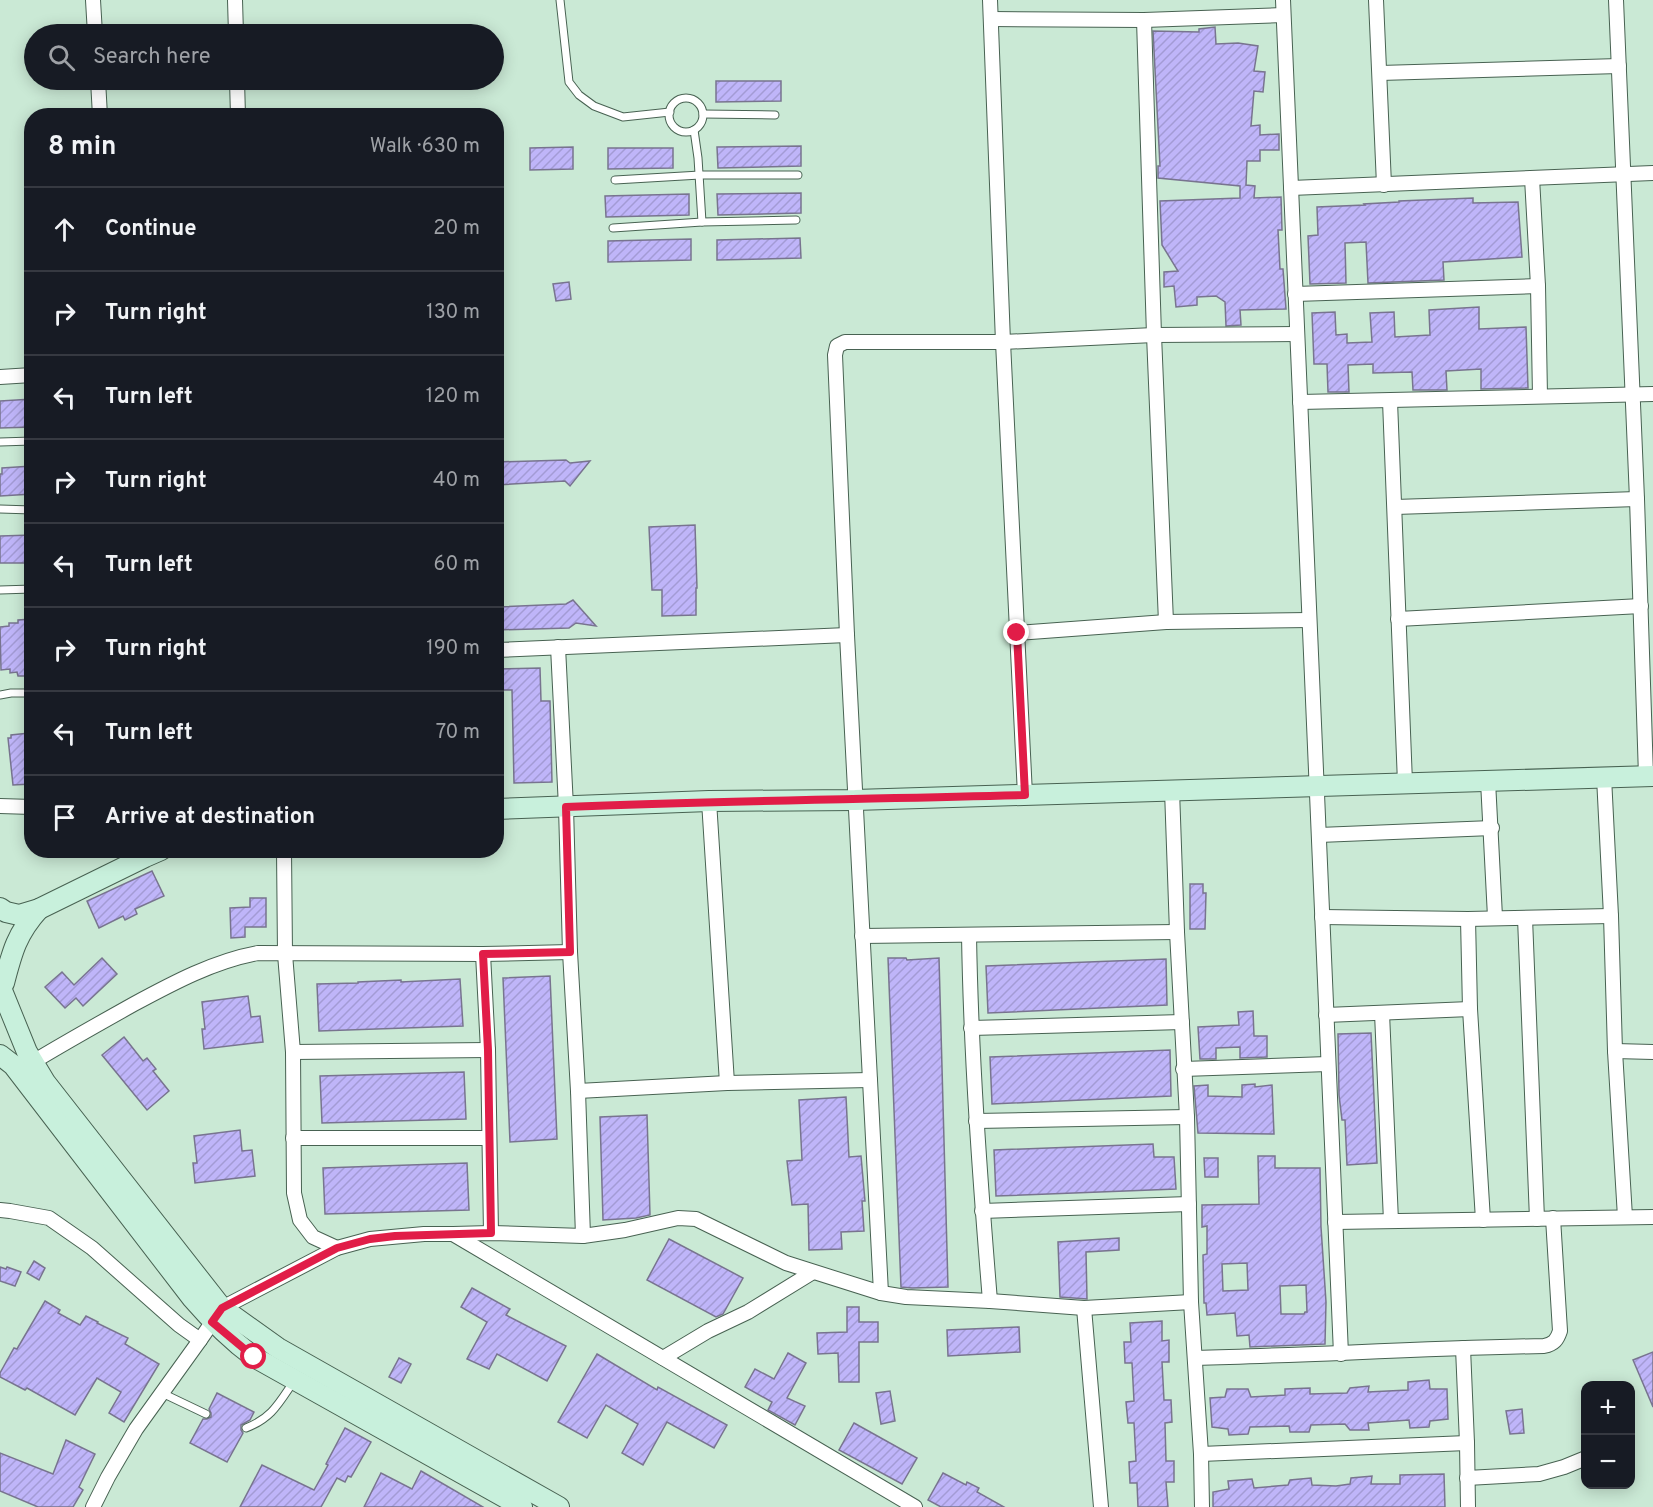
<!DOCTYPE html>
<html lang="en">
<head>
<meta charset="utf-8">
<style>
	:root { --surface:#171b24; --page:#20242c; --text:#f1f3f6; --muted:#9ea1a6; --line:#363941 }
	body { margin:0; font-family:Overpass,sans-serif; background:var(--page); color:var(--text) }
	.controls { position:absolute; right:18px; bottom:18px; display:grid; overflow:hidden; border-radius:12px; box-shadow:0 3px 15px #0003 }
	.controls button { width:54px; height:54px; display:grid; place-items:center; padding:0; border:0; border-bottom:2px solid var(--line); background:var(--surface); color:var(--text); font:30px sans-serif }
	.stop { position:absolute; width:18px; height:18px; margin:-14px; border:4px solid #e11d48; border-radius:50%; background:#fff }
	.stop.end { background:#e11d48; border-color:#fff; box-shadow:0 2px 6px #0008 }
	.list { margin:0; padding:0; list-style:none }
	h2 { display:flex; justify-content:space-between; align-items:center; height:78px; margin:0; padding:0 24px; font-size:26px }
	h2 small { font-size:20px; font-weight:400; color:var(--muted) }
	.list li { display:grid; grid-template-columns:39px 1fr auto; gap:18px; align-items:center; box-sizing:border-box; height:84px; padding:0 24px; border-top:2px solid var(--line) }
	.list b { display:block; font-size:22px; white-space:nowrap }
	.list em { font-size:20px; font-style:normal; color:var(--muted) }
	.icon { flex:none; width:33px; height:33px; fill:none; stroke:currentColor; stroke-width:2; stroke-linecap:round; stroke-linejoin:round }
	.map { position:relative; flex:none; width:1653px; height:1507px; overflow:hidden }
	.search { position:absolute; background:var(--surface); box-shadow:0 3px 15px #0003; left:24px; top:24px; width:480px; height:66px; display:flex; align-items:center; gap:15px; box-sizing:border-box; padding:0 21px; border-radius:33px; color:var(--muted); font-size:22px }
	.panel { position:absolute; background:var(--surface); box-shadow:0 3px 15px #0003; left:24px; top:108px; width:480px; height:750px; border-radius:24px }
	.map>svg:first-child { display:block }
	.building { fill:url(#building-hatch); stroke:#78748f; stroke-width:1.5; fill-rule:evenodd }
	.lines { fill:none; stroke-linecap:round; stroke-linejoin:round }
	.lane-casing { stroke:#486252; stroke-width:9 }
	.street-casing { stroke:#486252; stroke-width:16 }
	.secondary-casing { stroke:#486252; stroke-width:22 }
	.lane { stroke:#fff; stroke-width:7 }
	.street { stroke:#fff; stroke-width:14 }
	.secondary { stroke:#c8f0dc; stroke-width:20 }
	.route { stroke:#e11d48; stroke-width:8 }
</style>
</head>
<body>
<div class="map">
<svg width="1653" height="1507" viewBox="0 0 1653 1507">
	<defs>
		<pattern id="building-hatch" width="6" height="6" patternUnits="userSpaceOnUse" patternTransform="scale(1.5)"><rect width="6" height="6" fill="#bfb5f9"/><path d="M-1 1l2-2M0 6l6-6M5 7l2-2" fill="none" stroke="#a39bd5"/></pattern>
	</defs>
	<rect width="100%" height="100%" fill="#cae9d5"/>
	<g class="building">
		<polygon points="1215,27 1216,44 1238,43 1258,46 1254,71 1265,72 1263,92 1254,91 1251,126 1260,125 1260,135 1279,134 1279,150 1260,150 1260,161 1247,161 1246,185 1255,186 1254,198 1281,197 1282,230 1278,230 1280,269 1283,269 1286,309 1240,310 1241,325 1226,326 1225,302 1216,296 1197,297 1197,305 1176,307 1174,286 1164,287 1164,272 1178,271 1162,245 1160,201 1240,198 1240,186 1158,178 1158,166 1160,166 1153,31 1199,32 1199,29"/>
		<polygon points="716,81 781,81 781,101 716,102"/>
		<polygon points="801,146 801,166 718,168 717,147"/>
		<polygon points="573,147 573,169 530,170 530,148"/>
		<polygon points="608,148 673,148 673,168 608,169"/>
		<polygon points="801,193 801,213 718,215 717,194"/>
		<polygon points="689,194 689,215 606,217 605,196"/>
		<polygon points="1473,198 1473,203 1518,202 1522,257 1443,262 1444,280 1368,283 1366,242 1345,243 1346,283 1310,284 1308,236 1318,235 1317,207 1365,205 1364,204 1399,202 1399,201"/>
		<polygon points="800,238 801,258 717,260 717,240"/>
		<polygon points="691,239 691,260 608,262 608,241"/>
		<polygon points="569,282 571,299 556,301 553,284"/>
		<polygon points="1479,307 1479,329 1526,327 1528,388 1481,389 1481,369 1446,371 1447,390 1413,390 1412,372 1373,373 1373,364 1348,365 1349,392 1328,392 1327,364 1314,364 1312,313 1335,312 1336,335 1347,334 1347,343 1372,342 1370,313 1394,312 1395,337 1430,335 1429,310"/>
		<polygon points="32,399 32,427 0,428 0,401"/>
		<polygon points="566,460 570,463 590,461 570,486 565,481 496,485 496,462"/>
		<polygon points="32,466 32,494 0,496 0,474 2,474 2,468"/>
		<polygon points="695,525 697,588 696,588 696,615 662,616 662,590 652,590 649,527"/>
		<polygon points="32,535 32,563 0,563 0,536"/>
		<polygon points="573,600 596,626 576,623 569,628 496,630 496,607 566,604"/>
		<polygon points="32,619 32,676 18,676 17,672 10,673 10,669 1,670 0,627 9,626 9,623 18,623 18,620"/>
		<polygon points="540,668 541,701 550,701 552,782 514,783 512,690 496,690 496,669"/>
		<polygon points="29,733 32,765 31,784 13,785 8,738 11,738 11,735"/>
		<polygon points="152,871 164,896 135,909 137,914 125,920 123,916 99,928 87,901"/>
		<polygon points="1190,884 1203,884 1203,893 1206,893 1205,929 1190,929"/>
		<polygon points="250,898 266,898 266,927 245,927 245,937 231,938 230,908 250,907"/>
		<polygon points="102,958 117,974 83,1006 76,998 65,1008 45,987 62,972 74,985"/>
		<polygon points="888,958 906,958 907,960 939,958 948,1287 912,1288 901,1287"/>
		<polygon points="1166,959 1167,1005 988,1013 986,966"/>
		<polygon points="550,976 557,1139 510,1142 503,978"/>
		<polygon points="460,979 463,1026 319,1031 317,984 358,983 358,982 401,980 401,982"/>
		<polygon points="248,996 251,1017 260,1016 263,1042 204,1049 202,1029 205,1029 202,1002"/>
		<polygon points="1253,1011 1254,1036 1267,1036 1267,1057 1240,1058 1240,1047 1216,1048 1216,1059 1200,1059 1198,1027 1239,1025 1238,1012"/>
		<polygon points="1371,1033 1377,1163 1347,1165 1345,1120 1342,1120 1339,1095 1338,1034"/>
		<polygon points="124,1037 143,1061 147,1058 156,1069 153,1071 169,1091 147,1110 102,1055"/>
		<polygon points="1170,1050 1171,1096 992,1104 990,1057"/>
		<polygon points="464,1072 466,1119 322,1123 320,1076"/>
		<polygon points="1255,1084 1255,1087 1272,1085 1274,1134 1198,1133 1194,1086 1208,1085 1208,1096 1242,1097 1242,1085"/>
		<polygon points="846,1097 849,1157 861,1156 865,1201 862,1201 864,1231 841,1232 842,1249 809,1250 808,1204 792,1205 787,1161 802,1160 799,1100"/>
		<polygon points="647,1115 650,1215 636,1218 603,1220 600,1117"/>
		<polygon points="240,1130 242,1151 252,1150 255,1176 195,1183 193,1163 197,1163 194,1136"/>
		<polygon points="1153,1144 1154,1157 1174,1157 1176,1189 996,1196 994,1150"/>
		<path d="M1258,1156H1275V1168H1320L1321,1227L1326,1302L1325,1344L1250,1347L1249,1335L1237,1336L1235,1313L1207,1315L1206,1303H1204L1203,1255L1207,1254V1226L1202,1227V1205L1259,1204ZM1247,1263L1248,1290L1223,1291L1222,1264ZM1306,1285L1307,1312H1305L1304,1314H1281L1280,1286Z"/>
		<polygon points="1204,1158 1218,1158 1218,1177 1205,1177"/>
		<polygon points="467,1163 469,1210 325,1214 323,1168"/>
		<polygon points="1119,1238 1119,1250 1086,1252 1087,1299 1060,1297 1058,1242"/>
		<polygon points="669,1239 743,1278 723,1314 716,1317 647,1280"/>
		<polygon points="34,1261 45,1268 39,1280 27,1273"/>
		<polygon points="0,1267 6,1269 7,1267 21,1272 15,1286 0,1281"/>
		<polygon points="472,1288 510,1309 506,1315 566,1346 547,1381 497,1354 489,1369 467,1359 487,1322 461,1307"/>
		<polygon points="45,1301 60,1310 58,1313 80,1325 86,1316 98,1322 97,1323 128,1338 125,1344 159,1364 124,1422 109,1413 121,1392 97,1378 75,1415 27,1388 25,1390 0,1377 0,1373 14,1348 17,1349"/>
		<polygon points="847,1307 859,1307 859,1322 878,1322 878,1342 859,1342 859,1382 839,1382 838,1353 818,1354 817,1333 847,1332"/>
		<polygon points="1162,1321 1162,1341 1169,1340 1169,1362 1162,1362 1164,1400 1171,1400 1172,1422 1165,1423 1166,1461 1174,1461 1174,1482 1166,1482 1168,1507 1138,1507 1137,1483 1130,1483 1129,1462 1136,1461 1134,1423 1128,1423 1126,1402 1134,1401 1132,1363 1125,1363 1124,1342 1131,1342 1130,1323"/>
		<polygon points="1019,1327 1020,1352 948,1356 947,1330"/>
		<polygon points="1653,1352 1653,1407 1633,1360"/>
		<polygon points="788,1353 806,1363 787,1398 805,1406 795,1425 768,1410 772,1402 745,1387 755,1369 774,1379"/>
		<polygon points="597,1354 657,1390 658,1387 727,1425 714,1448 667,1422 643,1465 622,1453 638,1424 606,1405 587,1438 558,1422"/>
		<polygon points="399,1358 411,1364 401,1383 389,1377"/>
		<polygon points="1429,1380 1430,1389 1447,1389 1448,1419 1430,1421 1429,1427 1410,1428 1409,1420 1368,1423 1369,1430 1350,1430 1345,1424 1311,1425 1309,1432 1290,1432 1289,1426 1250,1427 1248,1434 1229,1435 1228,1429 1212,1427 1210,1398 1225,1397 1227,1389 1248,1389 1251,1397 1285,1395 1285,1389 1310,1388 1310,1394 1347,1393 1350,1388 1369,1386 1368,1392 1408,1390 1408,1382"/>
		<polygon points="890,1391 895,1421 881,1424 876,1393"/>
		<polygon points="217,1393 254,1412 250,1420 241,1425 241,1430 243,1433 227,1462 190,1443 203,1419 207,1419 211,1417 211,1413 209,1409"/>
		<polygon points="1522,1409 1524,1433 1510,1434 1506,1411"/>
		<polygon points="854,1423 917,1458 902,1484 839,1450"/>
		<polygon points="345,1428 371,1442 351,1477 348,1476 345,1482 337,1478 321,1507 240,1507 262,1465 314,1490 328,1465 326,1464"/>
		<polygon points="66,1440 95,1454 79,1487 83,1490 73,1507 38,1507 0,1491 0,1453 53,1474"/>
		<polygon points="421,1471 483,1507 364,1507 381,1473 412,1489"/>
		<polygon points="943,1473 966,1485 967,1482 979,1488 977,1492 1004,1507 941,1507 928,1500"/>
		<polygon points="1444,1474 1445,1507 1213,1507 1213,1492 1229,1489 1228,1481 1252,1479 1254,1488 1288,1485 1290,1480 1311,1478 1312,1485 1336,1486 1350,1484 1351,1478 1372,1476 1371,1484 1400,1484 1400,1475"/>
	</g>
	<g class="lines">
		<defs>
			<g id="lane">
				<polyline points="560,0 569,82 579,95 594,106 623,117 670,112"/>
				<circle cx="686" cy="115" r="17"/>
				<polyline points="703,114 775,115"/>
				<polyline points="694,130 698,158 702,222"/>
				<polyline points="615,180 700,175 798,175"/>
				<polyline points="613,228 702,222 796,220"/>
				<polyline points="0,442 32,441"/>
				<polyline points="0,509 32,510"/>
				<polyline points="0,590 32,589"/>
				<polyline points="0,695 11,693 32,693"/>
				<polyline points="162,1393 206,1414"/>
				<path d="M246,1428C272,1418 279,1403 294,1381"/>
			</g>
			<g id="street">
				<polyline points="93,0 95,34"/>
				<polyline points="235,0 236,34"/>
				<polyline points="990,0 1003,342 1025,795"/>
				<polyline points="1283,0 1341,1354"/>
				<polyline points="1376,0 1384,185"/>
				<polyline points="1616,0 1637,499 1646,776"/>
				<polyline points="991,19 1144,20 1283,15"/>
				<polyline points="1144,20 1154,335 1166,622"/>
				<polyline points="1380,73 1619,66"/>
				<polyline points="98,80 100,116"/>
				<polyline points="237,80 238,116"/>
				<polyline points="1532,178 1538,286 1540,396"/>
				<polyline points="1291,188 1653,173"/>
				<polyline points="1295,294 1538,286"/>
				<polyline points="0,377 32,375"/>
				<polyline points="1390,401 1405,783"/>
				<polyline points="1300,402 1653,394"/>
				<polyline points="1395,507 1637,499"/>
				<polyline points="1398,619 1641,606"/>
				<polyline points="1017,633 1166,622 1309,620"/>
				<polyline points="558,647 566,807 570,952 578,1091 583,1236"/>
				<polyline points="496,650 847,635"/>
				<polyline points="1604,777 1611,916 1615,1051 1625,1217"/>
				<polyline points="1488,781 1495,917"/>
				<polyline points="1172,790 1177,932 1187,1117 1191,1302 1201,1454 1202,1507"/>
				<polyline points="709,801 727,1083"/>
				<polyline points="0,806 32,807"/>
				<polyline points="1319,835 1492,828"/>
				<polyline points="284,850 285,954 293,1052 294,1193 300,1220 313,1237 337,1248"/>
				<polyline points="1322,917 1468,919 1611,916"/>
				<polyline points="1525,918 1537,1219"/>
				<polyline points="1468,919 1470,1009 1483,1220"/>
				<path d="M969,935C971,1057 980,1179 990,1301"/>
				<polyline points="862,936 1177,932"/>
				<polyline points="483,954 488,1050 491,1233"/>
				<polyline points="1382,1013 1391,1221"/>
				<polyline points="1326,1015 1470,1009"/>
				<polyline points="971,1028 1182,1022"/>
				<polyline points="1615,1051 1653,1052"/>
				<polyline points="293,1052 488,1050"/>
				<path d="M33,1062C66,1042 100,1023 134,1004C173,983 214,961 258,953L483,954L570,952"/>
				<polyline points="1183,1069 1328,1064"/>
				<polyline points="578,1091 727,1083 870,1080"/>
				<polyline points="976,1121 1187,1117"/>
				<polyline points="293,1138 488,1138"/>
				<polyline points="0,1210 10,1211 49,1218 92,1248 179,1325 200,1340"/>
				<polyline points="982,1211 1189,1204"/>
				<polyline points="1335,1222 1653,1217"/>
				<polyline points="453,1234 491,1233 583,1236 625,1230 678,1218 696,1219 786,1263 881,1293 906,1297 990,1301 1084,1308 1191,1302"/>
				<polyline points="881,1293 847,635 835,355 837,346 845,342 1003,342 1154,335 1297,334"/>
				<polyline points="1084,1308 1101,1507"/>
				<polyline points="1463,1348 1467,1443 1468,1507"/>
				<polyline points="663,1358 708,1331 748,1312 813,1272"/>
				<path d="M1195,1358C1312,1355 1428,1348 1544,1346C1554,1344 1557,1340 1560,1331L1553,1218"/>
				<polyline points="1201,1454 1467,1443"/>
				<polyline points="1467,1478 1539,1474 1564,1467 1586,1458"/>
				<polyline points="93,1507 108,1477 136,1429 200,1340 222,1308 337,1248 370,1239 424,1234 453,1234 915,1507"/>
			</g>
			<g id="secondary">
				<polyline points="496,809 709,801 855,800 1653,776"/>
				<polyline points="0,908 6,912 19,915 39,909 145,857 161,850"/>
				<path d="M4,983C12,952 17,933 39,909"/>
				<polyline points="3,993 27,1052 45,1082 222,1308 278,1348 559,1507"/>
				<path d="M0,1055L13,1065L192,1298C211,1320 231,1340 254,1357L522,1507"/>
			</g>
		</defs>
		<use href="#lane" class="lane-casing"/>
		<use href="#street" class="street-casing"/>
		<use href="#secondary" class="secondary-casing"/>
		<use href="#lane" class="lane"/>
		<use href="#street" class="street"/>
		<use href="#secondary" class="secondary"/>
	</g>
	<g class="lines">
		<path class="route" d="M254,1357L212,1322L222,1308L337,1248L370,1239L395,1236L491,1233L488,1050L483,954L570,952L566,807C719,801 872,799 1025,795L1017,633"/>
	</g>
</svg>
<div class="controls">
<button>+</button>
<button>−</button>
</div>
<div class="stop" style="left:254px;top:1357px"></div>
<div class="stop end" style="left:1017px;top:633px"></div>
<div class="search"><svg class="icon" aria-label="search" viewBox="0 0 24 24"><circle cx="10" cy="10" r="6"/><path d="M15 15l6 6"/></svg>Search here</div>
<section class="panel">
<h2>8 min<small>Walk · 630 m</small></h2>
<ul class="list">
<li><svg class="icon" aria-label="ahead" viewBox="0 0 24 24"><path d="M12 20V5M6 11l6-6 6 6"/></svg><div><b>Continue</b></div><em>20 m</em></li>
<li><svg class="icon" aria-label="right" viewBox="0 0 24 24"><path d="M7 20v-9h11M14 6l5 5-5 5"/></svg><div><b>Turn right</b></div><em>130 m</em></li>
<li><svg class="icon" aria-label="left" viewBox="0 0 24 24"><path d="M17 20v-9H6M10 6l-5 5 5 5"/></svg><div><b>Turn left</b></div><em>120 m</em></li>
<li><svg class="icon" aria-label="right" viewBox="0 0 24 24"><path d="M7 20v-9h11M14 6l5 5-5 5"/></svg><div><b>Turn right</b></div><em>40 m</em></li>
<li><svg class="icon" aria-label="left" viewBox="0 0 24 24"><path d="M17 20v-9H6M10 6l-5 5 5 5"/></svg><div><b>Turn left</b></div><em>60 m</em></li>
<li><svg class="icon" aria-label="right" viewBox="0 0 24 24"><path d="M7 20v-9h11M14 6l5 5-5 5"/></svg><div><b>Turn right</b></div><em>190 m</em></li>
<li><svg class="icon" aria-label="left" viewBox="0 0 24 24"><path d="M17 20v-9H6M10 6l-5 5 5 5"/></svg><div><b>Turn left</b></div><em>70 m</em></li>
<li><svg class="icon" aria-label="arrive" viewBox="0 0 24 24"><path d="M6 21V4h12l-3 4 3 4H6"/></svg><div><b>Arrive at destination</b></div></li>
</ul>
</section>
</div>
</body>
</html>
